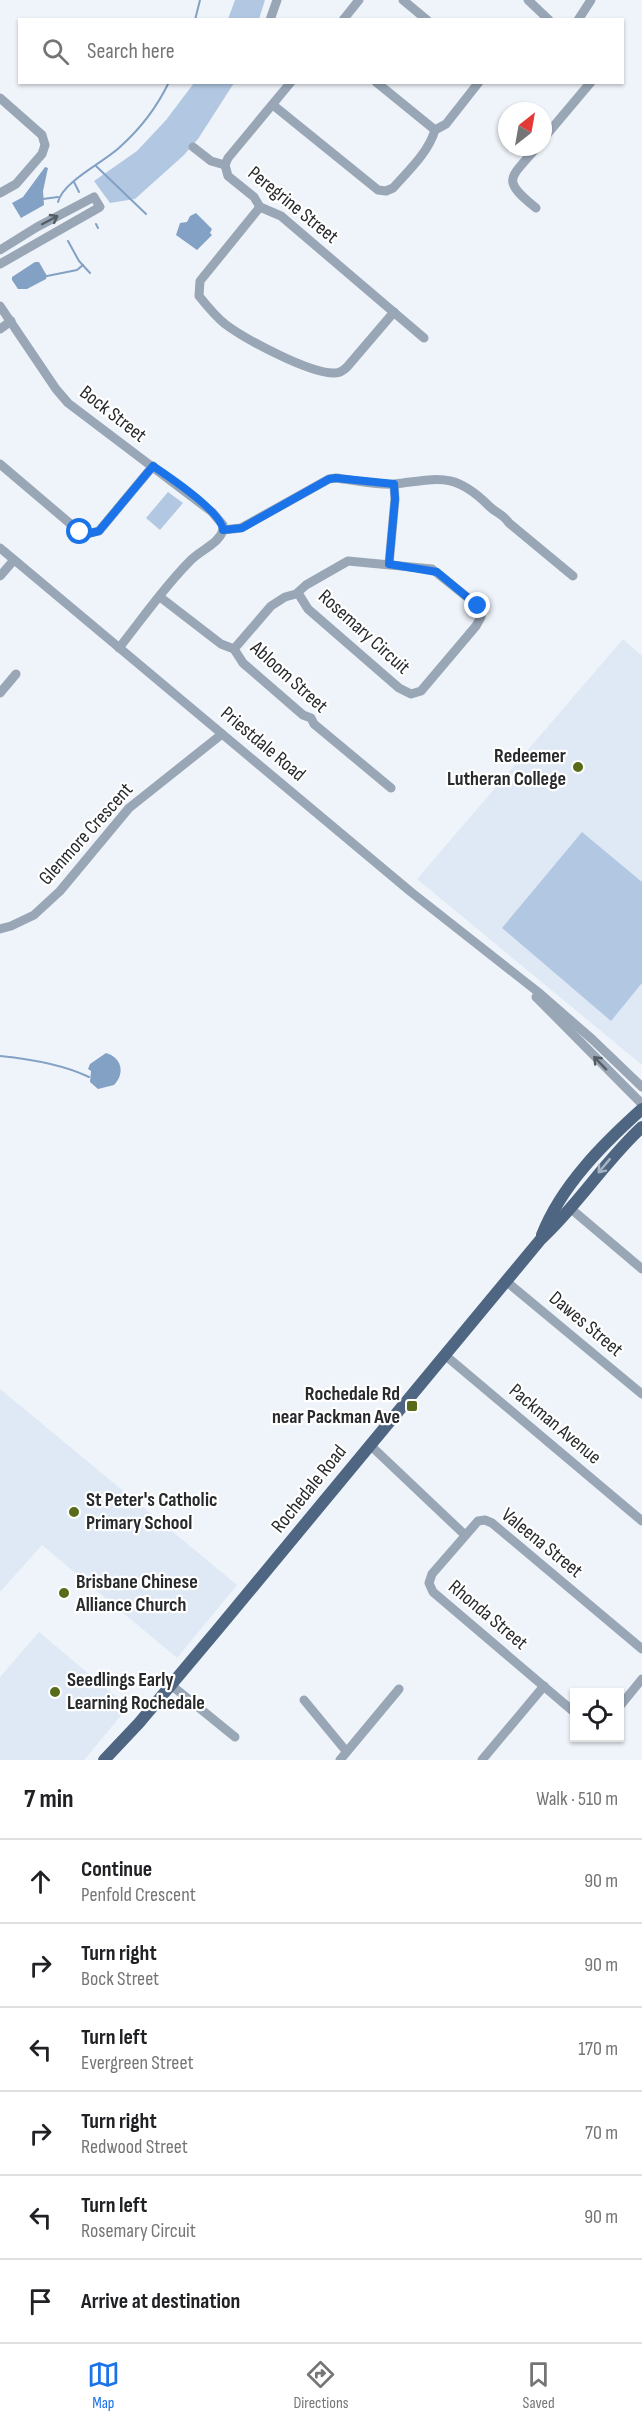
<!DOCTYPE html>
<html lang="en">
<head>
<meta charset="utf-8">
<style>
	:root { --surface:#fff; --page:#f2f2f2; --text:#202124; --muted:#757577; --line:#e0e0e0; --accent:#1a73e8 }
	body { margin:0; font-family:"Sofia Sans Condensed",sans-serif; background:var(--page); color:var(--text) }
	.controls { position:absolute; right:18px; bottom:18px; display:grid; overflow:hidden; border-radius:0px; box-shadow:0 2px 4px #0004 }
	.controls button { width:54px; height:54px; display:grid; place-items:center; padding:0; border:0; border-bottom:2px solid var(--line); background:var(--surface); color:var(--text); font:30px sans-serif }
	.compass { position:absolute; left:498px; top:102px; width:54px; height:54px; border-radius:50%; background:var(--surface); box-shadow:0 2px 4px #0004; rotate:31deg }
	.stop { position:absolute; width:18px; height:18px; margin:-14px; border:4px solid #1a73e8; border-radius:50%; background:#fff }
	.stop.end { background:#1a73e8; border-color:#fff; box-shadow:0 2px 6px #0008 }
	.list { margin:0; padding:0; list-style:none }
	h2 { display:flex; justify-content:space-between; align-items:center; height:78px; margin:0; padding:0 24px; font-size:26px }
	h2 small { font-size:20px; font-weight:400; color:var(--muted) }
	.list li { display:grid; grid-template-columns:39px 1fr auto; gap:18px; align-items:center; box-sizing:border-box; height:84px; padding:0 24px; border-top:2px solid var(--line) }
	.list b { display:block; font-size:22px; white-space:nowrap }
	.list p { margin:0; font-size:20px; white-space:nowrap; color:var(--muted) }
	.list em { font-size:20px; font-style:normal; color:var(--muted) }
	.icon { flex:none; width:33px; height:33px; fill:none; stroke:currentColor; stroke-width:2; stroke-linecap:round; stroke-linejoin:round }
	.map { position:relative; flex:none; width:642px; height:1760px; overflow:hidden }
	.search { position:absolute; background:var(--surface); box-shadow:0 2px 4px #0004; left:18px; right:18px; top:18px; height:66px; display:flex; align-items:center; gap:15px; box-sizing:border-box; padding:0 21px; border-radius:0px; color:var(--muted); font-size:22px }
	.sheet { height:582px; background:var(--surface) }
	nav { display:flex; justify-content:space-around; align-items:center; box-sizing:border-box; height:84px; border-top:2px solid var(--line); background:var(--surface); font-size:16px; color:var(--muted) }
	nav a { display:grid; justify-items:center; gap:3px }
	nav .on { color:var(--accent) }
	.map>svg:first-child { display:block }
	.built { fill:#dfe9f5 }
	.green { fill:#b2c8e2 }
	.water { fill:#83a1c4 }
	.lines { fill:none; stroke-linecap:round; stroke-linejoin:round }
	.stream { stroke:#83a1c4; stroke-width:2 }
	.minor { stroke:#99a6b6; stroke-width:9 }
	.major { stroke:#4f6682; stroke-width:12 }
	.oneway { stroke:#555c63 }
	.oneway2 { stroke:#a7b2c0 }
	.route { stroke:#1a73e8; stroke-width:8 }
	.poi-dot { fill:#576b19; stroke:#fff; stroke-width:2 }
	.labels { text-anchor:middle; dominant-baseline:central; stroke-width:4.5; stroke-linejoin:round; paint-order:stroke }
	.street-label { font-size:20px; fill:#282a2c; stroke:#fff }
	.poi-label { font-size:20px; font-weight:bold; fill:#282a2c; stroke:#fff; text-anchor:start }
</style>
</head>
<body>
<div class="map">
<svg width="642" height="1760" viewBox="0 0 642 1760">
	<rect width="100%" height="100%" fill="#eff4fa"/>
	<g class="built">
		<polygon points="623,639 642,656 642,1065 417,879"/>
		<polygon points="0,1389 237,1585 177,1658 42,1545 0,1592"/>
		<polygon points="39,1632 128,1707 84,1760 0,1760 0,1677"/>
	</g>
	<g class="green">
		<polygon points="235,0 265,0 259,19 228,19"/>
		<polygon points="194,83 234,83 198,139 184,155 135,199 110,203 94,181 137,151 166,120"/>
		<polygon points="168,492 183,503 160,530 146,518"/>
		<polygon points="582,832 642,882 642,983 611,1021 502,928"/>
	</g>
	<g class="water">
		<polygon points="45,167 48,168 43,191 44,205 21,218 12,203 23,197"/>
		<polygon points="196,213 212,229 210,233 212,235 197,250 176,235 180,223 187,222 190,216"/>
		<polygon points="35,262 39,262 47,276 46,279 27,289 18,289 12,280 12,277"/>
		<path d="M106,1053C121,1057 126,1073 114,1085L98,1089L90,1082L91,1071L88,1069L90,1064Z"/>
	</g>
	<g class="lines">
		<g class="stream">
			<polyline points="195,20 200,0"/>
			<polyline points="96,166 146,214"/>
			<polyline points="74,182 79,192"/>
			<polyline points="43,199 58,197"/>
			<path d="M58,202C63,181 105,162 121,146C141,128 157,107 169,82"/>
			<polyline points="96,224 98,228"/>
			<polyline points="68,241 79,261 90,273"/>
			<polyline points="47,276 77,270 83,265"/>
			<path d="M0,1056C30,1059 62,1064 89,1077"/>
		</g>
		<g class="minor">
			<polyline points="403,0 427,20"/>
			<polyline points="528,0 549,20"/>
			<polyline points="270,20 277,0"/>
			<polyline points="343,20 359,0"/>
			<polyline points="578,20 591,0"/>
			<polyline points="291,82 228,158 225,165 228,176 254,197 260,207 281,216 424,338"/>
			<polyline points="376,82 435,130"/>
			<polyline points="0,98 42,135 45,145 42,154 16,184 0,193"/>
			<path d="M273,105L378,190L386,191L393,188C409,170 428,153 435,130L446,124L479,82"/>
			<polyline points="543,139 591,82"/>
			<polyline points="193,147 211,161 225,165"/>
			<path d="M260,207L200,281L199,296C207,306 215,316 225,324C245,339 310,374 335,373C340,373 343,371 347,367L394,312"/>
			<path d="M536,208C500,179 510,179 537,147"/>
			<polyline points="0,250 37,227 94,197 100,207 0,264"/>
			<polyline points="0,306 56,389 68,403 212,512 223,525 223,530"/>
			<polyline points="0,329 11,321"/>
			<polyline points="0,464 80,532 87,534 99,531 153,466"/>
			<path d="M223,530L241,528L329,479L336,478C353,480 379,486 395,484C438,479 454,471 489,506C496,513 503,514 509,523L573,576"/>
			<polyline points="0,548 411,892 538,992 592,1039 642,1087"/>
			<polyline points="389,564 395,499 394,485"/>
			<polyline points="0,576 14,560"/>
			<polyline points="160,597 221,644 234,649 243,663 303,715 311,718 314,724 391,788"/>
			<path d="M119,648C142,619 164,587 190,561C200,550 219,544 223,530"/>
			<polyline points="234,649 271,606 285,597 296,594 306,585 348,561 432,569 478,606 481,617 476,626 421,691 411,694 399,688 308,609 298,593"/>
			<polyline points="0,693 16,674"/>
			<polyline points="0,929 11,926 34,915 60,891 129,808 222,734"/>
			<polyline points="536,997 642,1104"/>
			<polyline points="570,1208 642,1269"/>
			<polyline points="507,1282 642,1394"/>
			<polyline points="446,1356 642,1521"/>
			<polyline points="370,1445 465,1535"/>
			<polyline points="171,1685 235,1737"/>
			<polyline points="304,1700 346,1751"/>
			<polyline points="620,1706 642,1679"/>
			<polyline points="574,1712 433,1592 429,1583 432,1574 478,1521 485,1520 492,1523 642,1649"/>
			<polyline points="340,1760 399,1689"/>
			<polyline points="482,1760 544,1686"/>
		</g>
		<g class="major">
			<path d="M542,1235C561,1186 603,1144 642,1109"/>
			<path d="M104,1760L139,1723L218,1629L541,1239C578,1205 605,1161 642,1127"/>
		</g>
	</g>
	<defs><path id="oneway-shaft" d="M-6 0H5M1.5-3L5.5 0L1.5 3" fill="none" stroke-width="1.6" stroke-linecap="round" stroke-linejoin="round" transform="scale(1.5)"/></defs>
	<g class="oneway">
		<use href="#oneway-shaft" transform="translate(50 220) rotate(-28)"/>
		<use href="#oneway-shaft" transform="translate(600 1063) rotate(-134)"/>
	</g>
	<use class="oneway2" href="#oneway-shaft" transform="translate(604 1166) rotate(130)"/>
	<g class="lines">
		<path class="route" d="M80,532L87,534L99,531L153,466C168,476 222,512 223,530L242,528L329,479L336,478L394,484L395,499L389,564L437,572L478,606"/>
	</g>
	<g class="poi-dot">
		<circle cx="578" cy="767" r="6"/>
		<rect x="406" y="1400" width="12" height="12" rx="3"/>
		<circle cx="74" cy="1512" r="6"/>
		<circle cx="64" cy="1593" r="6"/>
		<circle cx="55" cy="1692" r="6"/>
	</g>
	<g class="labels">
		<g class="street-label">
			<text transform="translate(293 205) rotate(39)">Peregrine Street</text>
			<text transform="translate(113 414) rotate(38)">Bock Street</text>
			<text transform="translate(364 632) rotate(42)">Rosemary Circuit</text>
			<text transform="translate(289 677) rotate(42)">Abloom Street</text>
			<text transform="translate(263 744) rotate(40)">Priestdale Road</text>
			<text transform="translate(86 834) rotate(-48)">Glenmore Crescent</text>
			<text transform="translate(586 1324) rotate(40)">Dawes Street</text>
			<text transform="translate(555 1424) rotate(40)">Packman Avenue</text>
			<text transform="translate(309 1489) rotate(-51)">Rochedale Road</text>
			<text transform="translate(542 1543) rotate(39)">Valeena Street</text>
			<text transform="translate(488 1615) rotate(40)">Rhonda Street</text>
		</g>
		<g class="poi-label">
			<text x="566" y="756" text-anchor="end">Redeemer<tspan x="566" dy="23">Lutheran College</tspan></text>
			<text x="400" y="1394" text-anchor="end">Rochedale Rd<tspan x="400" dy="23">near Packman Ave</tspan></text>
			<text x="86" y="1500">St Peter's Catholic<tspan x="86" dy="23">Primary School</tspan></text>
			<text x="76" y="1582">Brisbane Chinese<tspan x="76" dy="23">Alliance Church</tspan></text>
			<text x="67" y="1680">Seedlings Early<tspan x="67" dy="23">Learning Rochedale</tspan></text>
		</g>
	</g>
</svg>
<div class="controls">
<button><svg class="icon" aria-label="locate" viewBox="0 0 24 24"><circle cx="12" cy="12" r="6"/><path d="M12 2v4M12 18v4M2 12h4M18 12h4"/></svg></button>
</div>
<svg class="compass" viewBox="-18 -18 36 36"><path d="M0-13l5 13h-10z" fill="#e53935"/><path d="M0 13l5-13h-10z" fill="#757577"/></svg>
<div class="stop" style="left:80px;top:532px"></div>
<div class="stop end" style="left:478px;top:606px"></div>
<div class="search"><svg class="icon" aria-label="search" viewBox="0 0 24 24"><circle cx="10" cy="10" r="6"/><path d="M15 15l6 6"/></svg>Search here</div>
</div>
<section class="sheet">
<h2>7 min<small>Walk · 510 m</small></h2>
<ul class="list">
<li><svg class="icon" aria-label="ahead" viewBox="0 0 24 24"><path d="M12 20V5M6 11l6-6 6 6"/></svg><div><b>Continue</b><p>Penfold Crescent</p></div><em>90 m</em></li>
<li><svg class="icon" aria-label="right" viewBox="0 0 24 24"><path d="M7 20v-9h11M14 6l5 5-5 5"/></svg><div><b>Turn right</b><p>Bock Street</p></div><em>90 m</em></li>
<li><svg class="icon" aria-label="left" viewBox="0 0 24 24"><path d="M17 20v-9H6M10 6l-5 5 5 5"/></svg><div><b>Turn left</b><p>Evergreen Street</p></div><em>170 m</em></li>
<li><svg class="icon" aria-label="right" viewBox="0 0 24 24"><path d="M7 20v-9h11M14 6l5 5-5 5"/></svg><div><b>Turn right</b><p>Redwood Street</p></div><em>70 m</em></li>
<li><svg class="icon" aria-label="left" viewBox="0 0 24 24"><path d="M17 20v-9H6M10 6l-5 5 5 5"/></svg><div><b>Turn left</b><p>Rosemary Circuit</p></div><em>90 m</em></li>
<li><svg class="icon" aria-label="arrive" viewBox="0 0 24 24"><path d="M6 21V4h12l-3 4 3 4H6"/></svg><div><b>Arrive at destination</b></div></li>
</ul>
</section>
<nav>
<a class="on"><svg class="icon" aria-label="map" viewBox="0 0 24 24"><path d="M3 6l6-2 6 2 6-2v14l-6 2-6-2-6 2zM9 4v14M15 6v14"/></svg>Map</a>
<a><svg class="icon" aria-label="directions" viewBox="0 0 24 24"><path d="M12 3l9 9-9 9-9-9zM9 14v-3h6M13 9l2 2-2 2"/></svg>Directions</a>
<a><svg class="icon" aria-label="saved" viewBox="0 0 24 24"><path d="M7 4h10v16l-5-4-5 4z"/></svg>Saved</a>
</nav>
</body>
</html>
